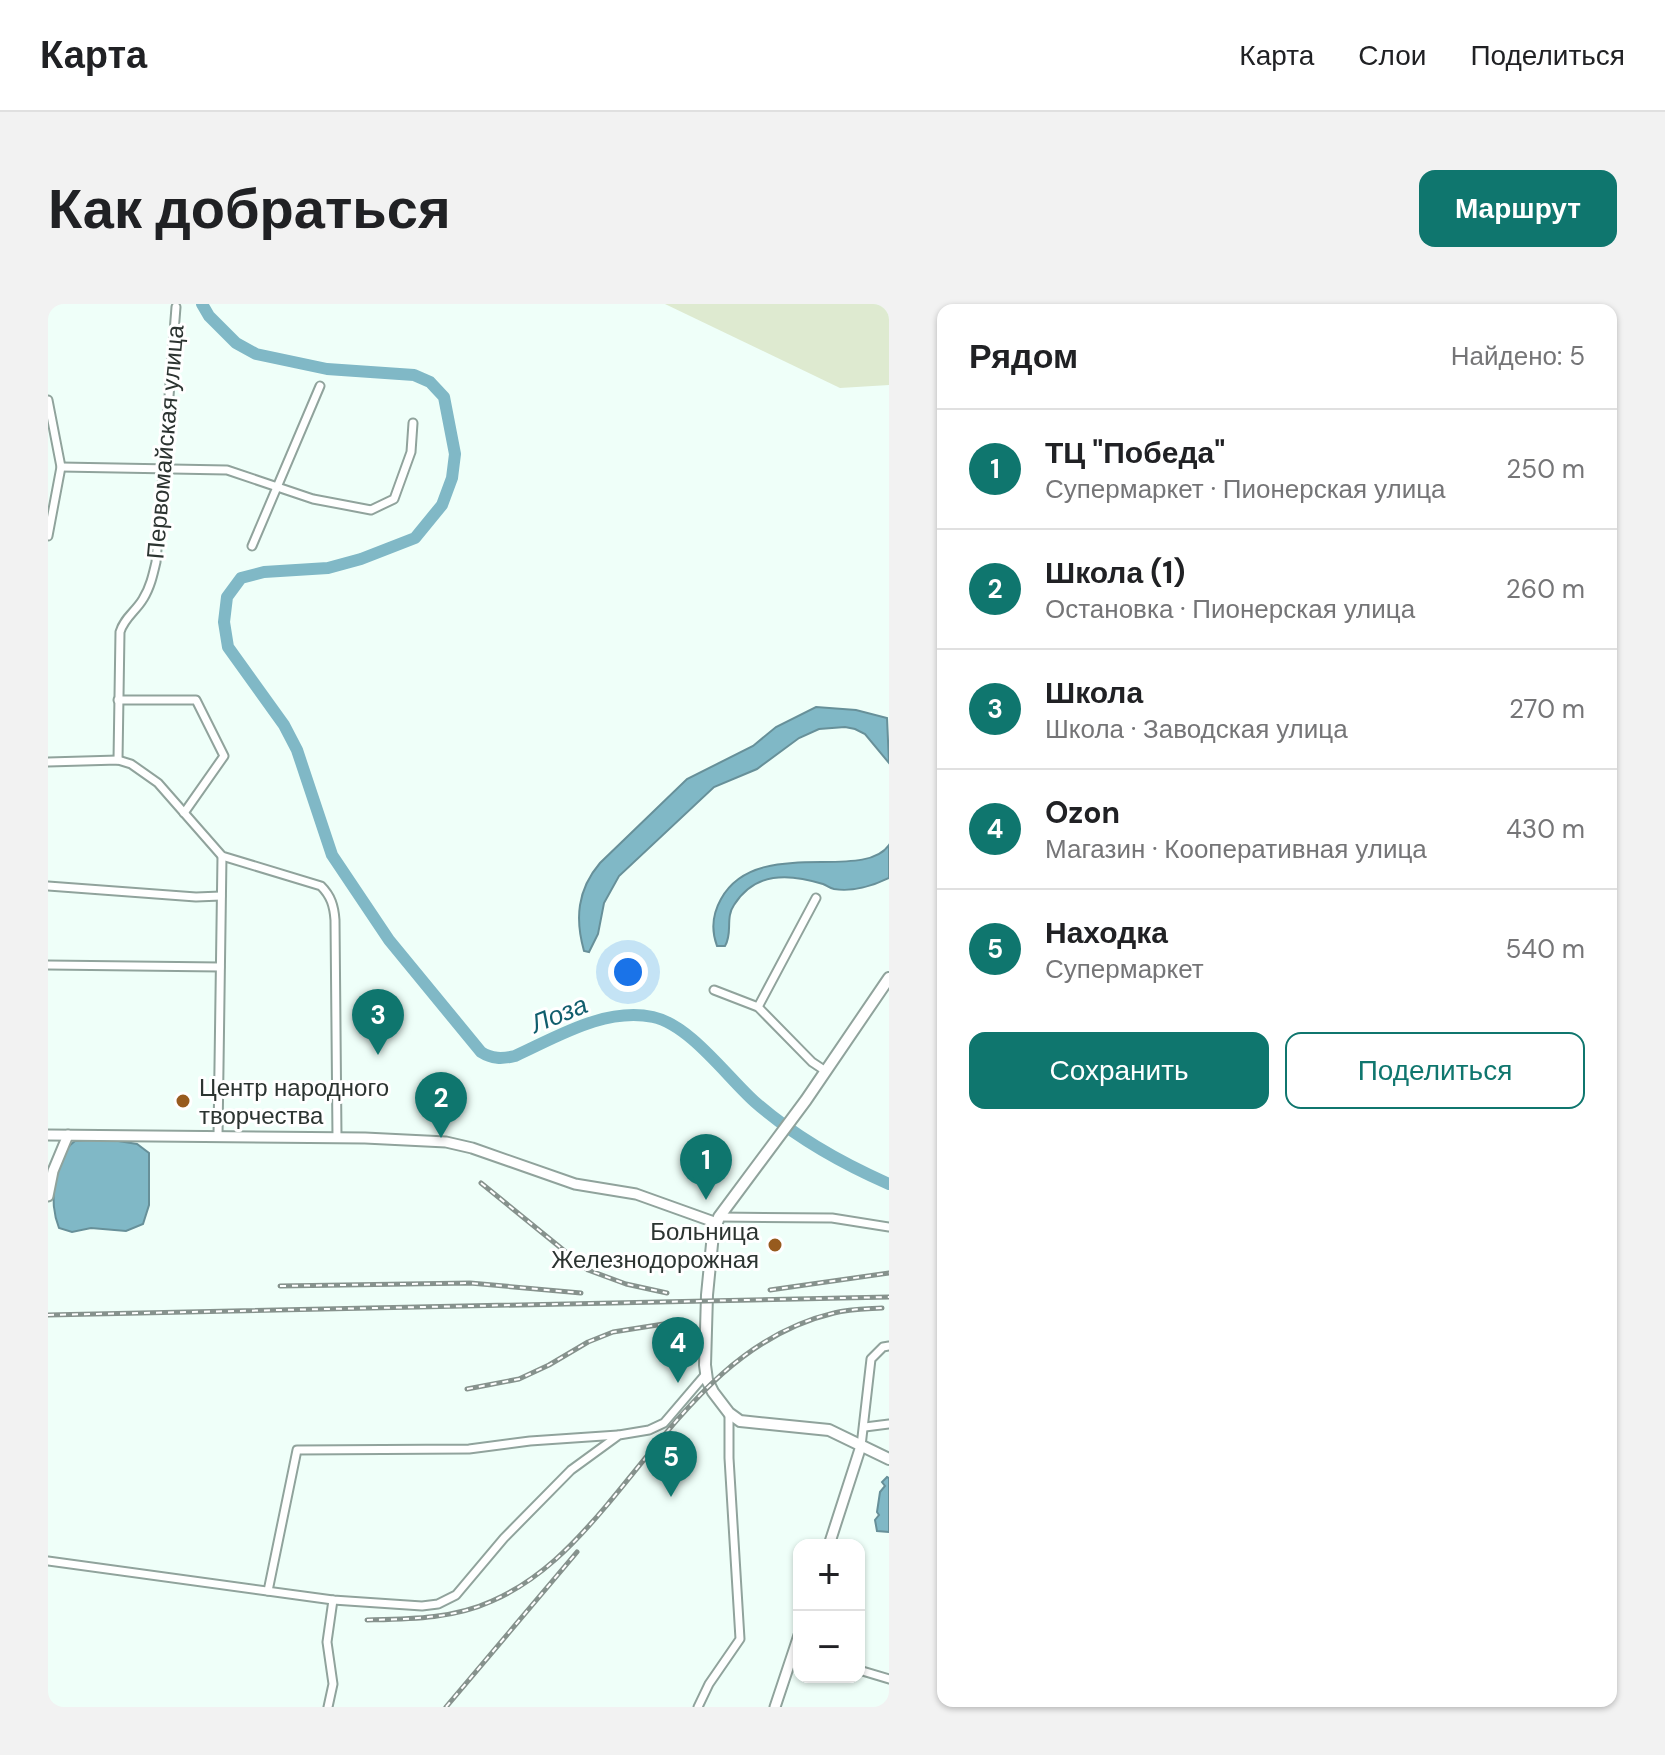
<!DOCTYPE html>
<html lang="ru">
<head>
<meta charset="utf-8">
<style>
	:root { --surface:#fff; --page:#f2f2f2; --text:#202124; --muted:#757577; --line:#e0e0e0; --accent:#0f766e }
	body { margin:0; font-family:"DM Sans",sans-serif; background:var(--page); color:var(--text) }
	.controls { position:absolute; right:24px; bottom:24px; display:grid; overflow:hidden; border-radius:16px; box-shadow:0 2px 6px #0004 }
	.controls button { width:72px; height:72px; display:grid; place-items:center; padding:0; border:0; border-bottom:2px solid var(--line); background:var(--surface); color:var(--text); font:40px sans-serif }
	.you { position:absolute; left:580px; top:668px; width:28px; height:28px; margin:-20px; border:6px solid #fff; border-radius:50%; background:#1a73e8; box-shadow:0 0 0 12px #1a73e833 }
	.badge { display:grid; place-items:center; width:52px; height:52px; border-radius:50%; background:var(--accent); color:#fff; font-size:26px; font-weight:700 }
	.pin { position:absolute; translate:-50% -66px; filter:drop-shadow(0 2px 4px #0008) }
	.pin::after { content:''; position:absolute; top:42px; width:28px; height:24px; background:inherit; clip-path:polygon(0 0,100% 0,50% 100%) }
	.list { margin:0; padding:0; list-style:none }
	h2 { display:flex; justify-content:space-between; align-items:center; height:104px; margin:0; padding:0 32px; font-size:34px }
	h2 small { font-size:26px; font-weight:400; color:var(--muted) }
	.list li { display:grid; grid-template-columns:52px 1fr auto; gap:24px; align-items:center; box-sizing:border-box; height:120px; padding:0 32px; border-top:2px solid var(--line) }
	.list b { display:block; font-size:30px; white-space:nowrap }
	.list p { margin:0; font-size:26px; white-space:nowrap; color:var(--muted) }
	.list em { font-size:26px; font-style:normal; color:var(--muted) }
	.actions { display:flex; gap:16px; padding:24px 32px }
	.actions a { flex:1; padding:18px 0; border:2px solid var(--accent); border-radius:16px; text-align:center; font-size:28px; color:var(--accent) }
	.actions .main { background:var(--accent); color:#fff }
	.map { position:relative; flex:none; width:841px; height:1403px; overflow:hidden; border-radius:16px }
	header { display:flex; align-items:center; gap:48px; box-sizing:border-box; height:112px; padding:0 40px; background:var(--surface); border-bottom:2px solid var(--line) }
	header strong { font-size:38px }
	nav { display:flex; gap:44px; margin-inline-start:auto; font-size:28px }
	.intro { display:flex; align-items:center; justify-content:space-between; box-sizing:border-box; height:192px; padding:0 48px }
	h1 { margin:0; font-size:56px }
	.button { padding:20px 36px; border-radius:16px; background:var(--accent); color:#fff; font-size:28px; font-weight:700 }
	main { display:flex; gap:48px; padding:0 48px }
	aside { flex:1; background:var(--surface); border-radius:16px; box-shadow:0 2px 6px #0004 }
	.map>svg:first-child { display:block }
	.green { fill:#deead0 }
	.water { fill:#80b8c6; stroke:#679099; stroke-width:2 }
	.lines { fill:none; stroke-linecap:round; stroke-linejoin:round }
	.river { stroke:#80b8c6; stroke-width:12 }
	.minor-casing { stroke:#90a39c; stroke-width:11 }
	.tertiary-casing { stroke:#90a39c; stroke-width:13 }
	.secondary-casing { stroke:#90a39c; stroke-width:14 }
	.minor { stroke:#fff; stroke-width:7 }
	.tertiary { stroke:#fff; stroke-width:9 }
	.secondary { stroke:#fff; stroke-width:10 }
	.rail-casing { stroke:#86928d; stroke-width:5 }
	.rail { stroke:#fff; stroke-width:2; stroke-dasharray:6; stroke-linecap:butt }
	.poi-dot { fill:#975b1e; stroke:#fff; stroke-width:3 }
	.labels { text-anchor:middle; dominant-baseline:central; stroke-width:6; stroke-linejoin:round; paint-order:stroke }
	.street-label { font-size:24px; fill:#2c3431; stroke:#fff }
	.poi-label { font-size:24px; fill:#2c3431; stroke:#fff; text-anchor:start }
	.water-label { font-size:26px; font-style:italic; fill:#105e6d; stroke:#fff }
</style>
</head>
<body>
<header>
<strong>Карта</strong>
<nav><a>Карта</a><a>Слои</a><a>Поделиться</a></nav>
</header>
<div class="intro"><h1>Как добраться</h1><a class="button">Маршрут</a></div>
<main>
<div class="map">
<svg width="841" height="1403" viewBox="0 0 841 1403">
	<rect width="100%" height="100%" fill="#effff9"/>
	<polygon class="green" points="617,0 841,0 841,81 792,84"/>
	<g class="water">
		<path d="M768,403L808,406L839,414L841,459L817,430L807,425L797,423L771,425L751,434L709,465L666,483L571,572L556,599L550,630L541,648L536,647C527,615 529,586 552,559L639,475L705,442L728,423Z"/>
		<path d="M841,541V574C825,582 804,588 786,585C781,584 780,582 775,580C740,569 707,568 686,601C677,614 685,629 677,642H669C663,626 664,611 673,595C708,531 815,579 841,541Z"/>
		<path d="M58,835L89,840L101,849V901L95,920L78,927L43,924L24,928L11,924C1,899 4,854 27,837Z"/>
		<polygon points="839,1173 841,1174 841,1228 829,1227 827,1216 831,1211 829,1208 832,1188 837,1182 834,1178"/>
	</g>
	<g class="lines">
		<path class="river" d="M154,0L161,12L188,39L208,50L279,65L366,71L382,78L396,93L407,150L404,174L394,201L367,234L313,255L280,264L216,268L193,274L179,293L176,318L180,343L236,421L249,446L284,551L341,636L433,748C444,755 454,755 467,752C509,733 557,703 605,713C642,721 679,773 707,798C747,833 793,859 841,880"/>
		<defs>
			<g id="minor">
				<polyline points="0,96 13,163 0,232"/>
				<polyline points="13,163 179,166 265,195 323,206 346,195 363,148 365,119"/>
				<polyline points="204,242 272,82"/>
				<polyline points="70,396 148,396 176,452 136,509"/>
				<path d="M70,456L72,328C76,314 88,307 95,295C102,284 105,271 108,258L128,3"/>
				<path d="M0,458L70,456L83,460L110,479L174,552L273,582C283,592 286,602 287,616L289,833"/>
				<polyline points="0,582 148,593 173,592"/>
				<polyline points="0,661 172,663"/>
				<polyline points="666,686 710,703 764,758 776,766"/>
				<polyline points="710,703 768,594"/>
				<polyline points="170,832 174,552"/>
				<polyline points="671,913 784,914 841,923"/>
				<polyline points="817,1123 841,1120"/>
				<polyline points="813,1142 823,1055 835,1043 841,1042"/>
				<polyline points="0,1257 285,1296 374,1302 390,1300 408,1291 456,1234 523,1166 571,1131 601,1126 616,1119 657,1071"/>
				<polyline points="220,1287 249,1146 421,1145 482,1137 570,1131"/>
				<polyline points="811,1366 841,1375"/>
				<polyline points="280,1403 285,1380 279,1338 285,1296"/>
				<polyline points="650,1403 661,1380 692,1335 681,1154 681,1109"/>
			</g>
			<g id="tertiary">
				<polyline points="0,831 317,834 398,838 424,844 527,880 588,890 669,919"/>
				<polyline points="0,892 5,867 20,831"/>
				<polyline points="781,1241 813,1142"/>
				<polyline points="727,1403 751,1331"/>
			</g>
			<polyline id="secondary" points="841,674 758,796 671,913 665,930 659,991 657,1061 659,1076 665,1088 681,1109 692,1117 781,1126 841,1155"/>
		</defs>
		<use href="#minor" class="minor-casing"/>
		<use href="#tertiary" class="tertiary-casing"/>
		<use href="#secondary" class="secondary-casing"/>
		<use href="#minor" class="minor"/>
		<use href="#tertiary" class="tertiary"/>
		<use href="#secondary" class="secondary"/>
		<defs>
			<g id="rail">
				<polyline points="433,879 540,966 578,980 619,989"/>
				<polyline points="232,982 422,979 533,989"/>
				<polyline points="722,986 841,969"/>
				<polyline points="0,1011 841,993"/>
				<polyline points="419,1085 471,1075 501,1061 540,1038 565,1028 622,1019"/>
				<path d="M319,1316C361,1315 405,1315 444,1297C492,1276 526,1240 559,1201C624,1124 681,1034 786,1009C801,1005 818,1005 834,1004"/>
				<polyline points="398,1403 529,1248"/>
			</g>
		</defs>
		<use href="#rail" class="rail-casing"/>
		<use href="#rail" class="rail"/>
	</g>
	<g class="poi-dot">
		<circle cx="135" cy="797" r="8"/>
		<circle cx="727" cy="941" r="8"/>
	</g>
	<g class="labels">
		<g class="street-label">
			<text transform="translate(117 138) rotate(-85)">Первомайская улица</text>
		</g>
		<g class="poi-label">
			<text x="151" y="783">Центр народного<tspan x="151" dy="28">творчества</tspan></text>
			<text x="711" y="927" text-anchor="end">Больница<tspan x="711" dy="28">Железнодорожная</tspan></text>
		</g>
		<g class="water-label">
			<text transform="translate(511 710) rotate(-22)">Лоза</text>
		</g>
	</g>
</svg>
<div class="controls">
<button>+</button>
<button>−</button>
</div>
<div class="you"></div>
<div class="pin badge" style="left:658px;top:896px">1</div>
<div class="pin badge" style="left:393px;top:834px">2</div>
<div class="pin badge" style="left:330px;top:751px">3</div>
<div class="pin badge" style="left:630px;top:1079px">4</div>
<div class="pin badge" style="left:623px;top:1193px">5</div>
</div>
<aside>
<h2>Рядом<small>Найдено: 5</small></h2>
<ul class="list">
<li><span class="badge">1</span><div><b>ТЦ &quot;Победа&quot;</b><p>Супермаркет · Пионерская улица</p></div><em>250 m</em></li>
<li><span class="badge">2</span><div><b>Школа (1)</b><p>Остановка · Пионерская улица</p></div><em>260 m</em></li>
<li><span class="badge">3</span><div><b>Школа</b><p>Школа · Заводская улица</p></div><em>270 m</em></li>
<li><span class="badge">4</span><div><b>Ozon</b><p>Магазин · Кооперативная улица</p></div><em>430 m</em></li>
<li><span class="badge">5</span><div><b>Находка</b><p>Супермаркет</p></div><em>540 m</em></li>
</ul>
<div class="actions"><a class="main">Сохранить</a><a>Поделиться</a></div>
</aside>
</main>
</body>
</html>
